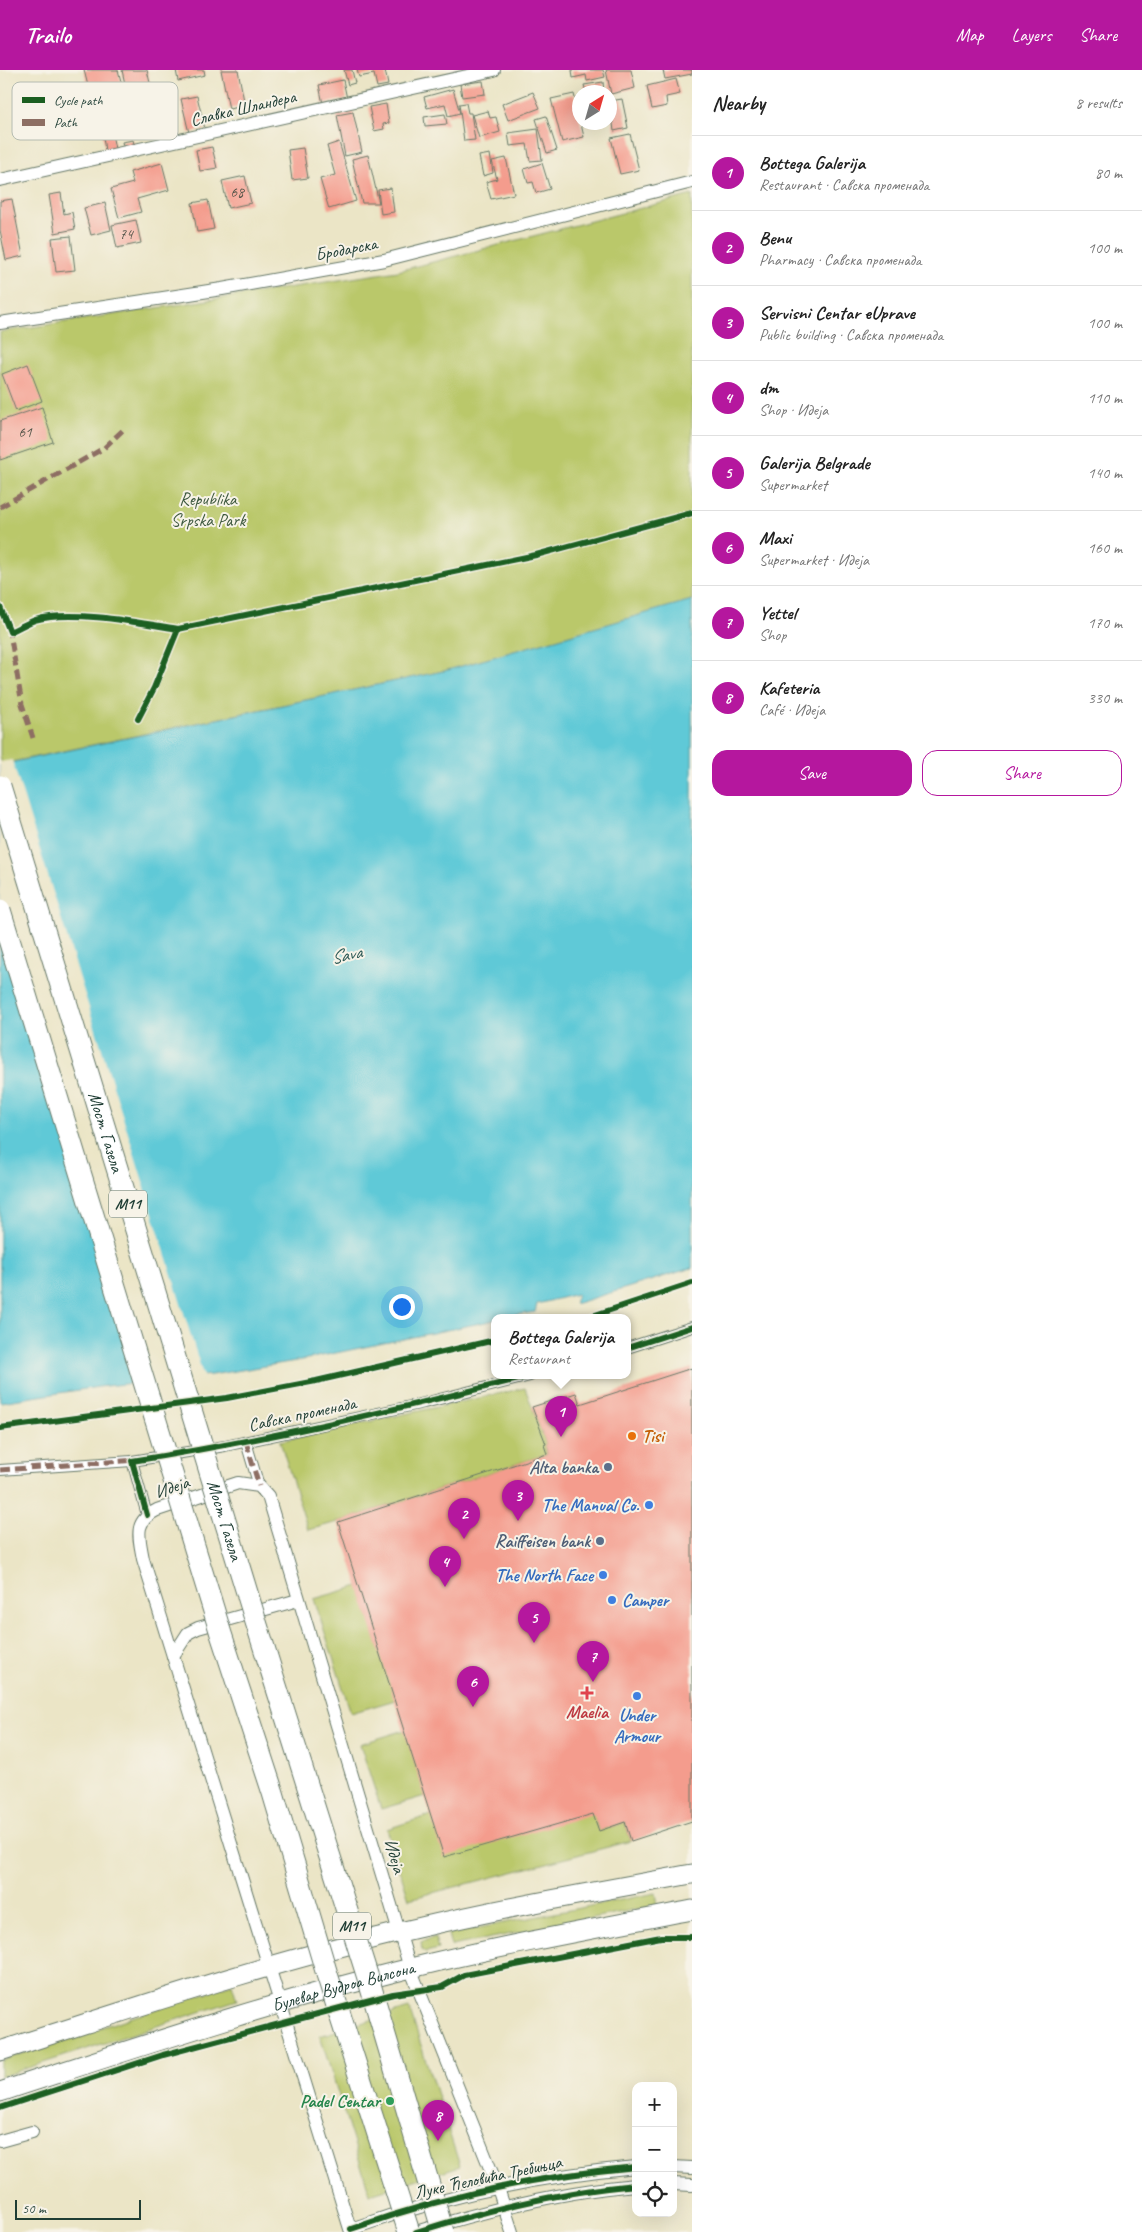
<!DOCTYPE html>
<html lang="en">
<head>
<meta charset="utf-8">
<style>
	:root { --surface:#fff; --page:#f6f6f6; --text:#222; --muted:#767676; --line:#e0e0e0; --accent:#b5179e }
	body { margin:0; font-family:Caveat,sans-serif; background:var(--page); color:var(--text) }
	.controls { position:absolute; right:15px; bottom:15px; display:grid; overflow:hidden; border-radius:10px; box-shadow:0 5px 20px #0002 }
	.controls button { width:45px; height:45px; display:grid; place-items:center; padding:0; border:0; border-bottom:1px solid var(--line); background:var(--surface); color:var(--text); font:25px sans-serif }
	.compass { position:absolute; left:572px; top:15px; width:45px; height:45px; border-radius:50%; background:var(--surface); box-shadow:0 5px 20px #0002; rotate:37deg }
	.scale { position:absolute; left:15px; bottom:12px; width:126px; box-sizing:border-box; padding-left:5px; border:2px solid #1f3d34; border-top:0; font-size:14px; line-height:18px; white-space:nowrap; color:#1f3d34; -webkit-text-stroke:4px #f7f3e8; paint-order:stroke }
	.you { position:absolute; left:401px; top:1236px; width:18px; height:18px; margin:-12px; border:4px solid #fff; border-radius:50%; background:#1a73e8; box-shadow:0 0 0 8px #1a73e833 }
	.badge { display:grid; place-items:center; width:32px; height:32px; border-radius:50%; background:var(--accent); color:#fff; font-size:16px; font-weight:700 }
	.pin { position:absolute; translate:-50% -41px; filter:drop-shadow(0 1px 2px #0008) }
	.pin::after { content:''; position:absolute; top:26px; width:18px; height:15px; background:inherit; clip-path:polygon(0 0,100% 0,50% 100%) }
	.popup { position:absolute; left:491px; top:1244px; width:140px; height:65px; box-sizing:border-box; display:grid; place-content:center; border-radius:10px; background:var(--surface); filter:drop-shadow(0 1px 4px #0005); font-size:16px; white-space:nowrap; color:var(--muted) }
	.popup b { font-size:19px; color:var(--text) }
	.popup::after { content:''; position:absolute; left:50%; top:100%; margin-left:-10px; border:10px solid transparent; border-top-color:var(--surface) }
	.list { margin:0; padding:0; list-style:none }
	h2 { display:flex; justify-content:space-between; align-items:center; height:65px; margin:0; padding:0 20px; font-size:21px }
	h2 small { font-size:16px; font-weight:400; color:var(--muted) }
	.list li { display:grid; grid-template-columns:32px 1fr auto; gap:15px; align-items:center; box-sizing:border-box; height:75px; padding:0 20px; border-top:1px solid var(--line) }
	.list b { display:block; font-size:19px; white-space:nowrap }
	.list p { margin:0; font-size:16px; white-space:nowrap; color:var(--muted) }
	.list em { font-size:16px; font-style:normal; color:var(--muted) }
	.actions { display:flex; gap:10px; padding:15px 20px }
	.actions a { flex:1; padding:11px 0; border:1px solid var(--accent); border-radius:15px; text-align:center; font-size:18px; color:var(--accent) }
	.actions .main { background:var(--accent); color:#fff }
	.icon { flex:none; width:28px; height:28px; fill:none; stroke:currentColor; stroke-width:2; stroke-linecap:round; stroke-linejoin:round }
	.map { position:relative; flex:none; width:692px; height:2162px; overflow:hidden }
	header { display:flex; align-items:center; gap:30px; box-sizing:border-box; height:70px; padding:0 25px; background:var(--accent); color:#fff }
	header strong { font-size:24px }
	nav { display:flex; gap:28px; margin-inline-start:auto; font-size:18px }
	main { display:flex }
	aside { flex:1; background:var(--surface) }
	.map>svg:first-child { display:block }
	.green { fill:#bac86a; stroke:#6c824f }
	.water { fill:#5ec9d7; stroke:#3e8386 }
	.pier { fill:#ebe5c6 }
	.building { fill:#f49c8d }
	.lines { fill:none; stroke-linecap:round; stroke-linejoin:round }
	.pedestrian-casing { stroke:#667867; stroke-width:12 }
	.minor-casing { stroke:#667867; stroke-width:14 }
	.secondary-casing { stroke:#667867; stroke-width:21 }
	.pedestrian { stroke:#fff; stroke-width:10 }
	.minor { stroke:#fff; stroke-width:12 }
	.secondary { stroke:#fff; stroke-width:19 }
	.trunk-bridge-casing { stroke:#667867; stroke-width:23; stroke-linecap:butt }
	.trunk-bridge { stroke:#fff; stroke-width:21 }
	.quiet { stroke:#8d6e63; stroke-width:5; stroke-dasharray:10 5; stroke-linecap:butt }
	.cycleway-casing { stroke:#f7f3e8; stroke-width:9 }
	.cycleway { stroke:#1b5e20; stroke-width:6 }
	.food-dot { fill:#e8710a; stroke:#f7f3e8; stroke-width:2 }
	.service-dot { fill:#5c6f8a; stroke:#f7f3e8; stroke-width:2 }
	.shop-dot { fill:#3f7fe0; stroke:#f7f3e8; stroke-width:2 }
	.health-dot { fill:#e0444e; stroke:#f7f3e8; stroke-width:2 }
	.leisure-dot { fill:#2e9e5b; stroke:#f7f3e8; stroke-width:2 }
	.labels { text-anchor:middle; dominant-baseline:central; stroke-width:4; stroke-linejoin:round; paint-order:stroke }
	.number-label { font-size:15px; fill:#54554a }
	.shield { fill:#f7f3e8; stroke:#60746a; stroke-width:1 }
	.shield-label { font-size:16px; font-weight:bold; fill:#1f3d34 }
	.street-label { font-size:18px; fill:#1f3d34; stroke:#f7f3e8 }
	.park-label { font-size:18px; fill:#3e593f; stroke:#f7f3e8 }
	.food-label { font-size:18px; font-weight:bold; fill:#c56008; stroke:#f7f3e8; text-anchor:start }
	.service-label { font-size:18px; font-weight:bold; fill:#4e5e75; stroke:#f7f3e8; text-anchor:end }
	.shop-label { font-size:18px; font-weight:bold; fill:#366cbe; stroke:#f7f3e8; text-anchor:end }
	.health-label { font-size:18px; font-weight:bold; fill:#be3a42; stroke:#f7f3e8 }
	.leisure-label { font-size:18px; font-weight:bold; fill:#27864d; stroke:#f7f3e8; text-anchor:end }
	.water-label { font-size:19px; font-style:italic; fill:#2c5955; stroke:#f7f3e8 }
	.key { fill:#f7f3e8; stroke:#b6bcb2; stroke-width:1 }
	.key-label { font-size:14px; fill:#1f3d34 }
</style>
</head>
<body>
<header>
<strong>Trailo</strong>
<nav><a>Map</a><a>Layers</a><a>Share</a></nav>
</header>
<main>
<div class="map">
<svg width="692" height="2162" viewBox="0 0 692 2162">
	<rect width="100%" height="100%" fill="#f7f3e8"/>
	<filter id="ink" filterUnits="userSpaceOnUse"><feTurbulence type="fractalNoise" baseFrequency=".02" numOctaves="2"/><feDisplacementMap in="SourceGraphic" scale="10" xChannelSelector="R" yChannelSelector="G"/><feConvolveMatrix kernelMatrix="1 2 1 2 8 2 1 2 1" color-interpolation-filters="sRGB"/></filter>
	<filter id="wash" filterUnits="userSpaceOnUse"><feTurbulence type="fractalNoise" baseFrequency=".0096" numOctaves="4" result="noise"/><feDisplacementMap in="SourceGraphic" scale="20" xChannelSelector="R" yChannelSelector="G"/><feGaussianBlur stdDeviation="1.12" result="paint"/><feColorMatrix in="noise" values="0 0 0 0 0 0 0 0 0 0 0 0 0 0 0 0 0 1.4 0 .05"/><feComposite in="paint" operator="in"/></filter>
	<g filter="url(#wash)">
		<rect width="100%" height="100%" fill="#ebe5c6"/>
		<g class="green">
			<polygon points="692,125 692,530 448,600 2,694 0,686 0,262 398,201"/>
			<polygon points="525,1318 546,1374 544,1375 547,1384 338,1452 308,1460 280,1371"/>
			<polygon points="359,1516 395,1630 351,1643 314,1529"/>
			<polygon points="405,1660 425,1726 381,1739 360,1674"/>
			<polygon points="593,1744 599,1761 625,1752 631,1771 409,1829 387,1759 431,1745"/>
			<polygon points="656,1823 658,1835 451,1876 448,1864"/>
			<polygon points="435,1867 438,1879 426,1882 422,1880 421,1872"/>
			<polygon points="232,1914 237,1930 0,2007 0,1991"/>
			<polygon points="409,1938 460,2096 370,2124 320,1966"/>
		</g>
		<polygon class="water" points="692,530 692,1198 574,1234 577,1224 537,1234 535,1242 495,1248 495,1250 302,1290 211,1305 105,1316 0,1332 0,695 448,600"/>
		<polygon class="pier" points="12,690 204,1308 140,1315 0,847 0,692"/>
		<g id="blocks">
			<g class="building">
				<polygon points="84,0 118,0 123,19 114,21 116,30 93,36"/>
				<polygon points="122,0 147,0 150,13 146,14 148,22 133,25 132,18 126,19"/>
				<polygon points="176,0 204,0 205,5 178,11"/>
				<polygon points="221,0 238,0 245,36 229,39"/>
				<polygon points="344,0 352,0 355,13 348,15"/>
				<polygon points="357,0 385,0 388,15 377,17 374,4 359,7"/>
				<polygon points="572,0 603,0 605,7 587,11 586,5 573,8"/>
				<polygon points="606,0 631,0 635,18 611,24"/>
				<polygon points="663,0 692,0 692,4 665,9"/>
				<polygon points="676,9 680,24 666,27 667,36 652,39 647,16"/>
				<polygon points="343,10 347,29 323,34 319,15"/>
				<polygon points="483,11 485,24 462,27 460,14"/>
				<polygon points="603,12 604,22 586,22 584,15"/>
				<polygon points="453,19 460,43 448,46 445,34 427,38 424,27"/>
				<polygon points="131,21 134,36 140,37 143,54 123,58 116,23"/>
				<polygon points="533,22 540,38 508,50 502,34"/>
				<polygon points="574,24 584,67 562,72 551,29"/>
				<polygon points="197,26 205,59 189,63 181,29"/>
				<polygon points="622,29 628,58 614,61 610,31"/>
				<polygon points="466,33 468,43 471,43 475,70 464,71 459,34"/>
				<polygon points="386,34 389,53 383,54 384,59 374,61 369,37"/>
				<polygon points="102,41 104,54 96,55 94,43"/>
				<polygon points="488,41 490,48 496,47 500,62 479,68 472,45"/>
				<polygon points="353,42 362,82 345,86 337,45"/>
				<polygon points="445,44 447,54 425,56 424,47"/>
				<polygon points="546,46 557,80 547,83 536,49"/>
				<polygon points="161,51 163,63 157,64 155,52"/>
				<polygon points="111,59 115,79 105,81 102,60"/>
				<polygon points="538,59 542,90 530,91 527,74 510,76 508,63"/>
				<polygon points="630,64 639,100 620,104 611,68"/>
				<polygon points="133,70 135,77 124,79 122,72"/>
				<polygon points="339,72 356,131 329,139 320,109 335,105 327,76"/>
				<polygon points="212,77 217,98 200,101 196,80"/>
				<polygon points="303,78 308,108 292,110 288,80"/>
				<polygon points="490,84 493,103 483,106 479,86"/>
				<polygon points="368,85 379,133 362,133 352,89"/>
				<polygon points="506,88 514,124 491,129 486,112 497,109 492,91"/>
				<polygon points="162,93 169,120 137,129 141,142 119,148 111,119 133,113 130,102"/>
				<polygon points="542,93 550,119 536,123 533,112 528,113 524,99"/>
				<polygon points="245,106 251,133 228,138 222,111"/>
				<polygon points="391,118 394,142 381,144 378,120"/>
				<polygon points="61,123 64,144 72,142 75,159 55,163 49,125"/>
				<polygon points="12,129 23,186 6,190 0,160 0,131"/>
				<polygon points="208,130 214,159 197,162 192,133"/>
				<polygon points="105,133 111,160 91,165 84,138"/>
				<polygon points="136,150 141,173 117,178 112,155"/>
				<polygon points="71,166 75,200 56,202 52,168"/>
				<polygon points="28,294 42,331 16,341 2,304"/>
				<polygon points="42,337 53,372 0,390 0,351"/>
				<polygon points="692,1298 692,1751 631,1771 625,1752 599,1761 593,1744 444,1787 338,1452 547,1384 544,1375 546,1374 532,1337 576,1323 580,1334"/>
			</g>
		</g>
	</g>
	<g filter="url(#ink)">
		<use href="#blocks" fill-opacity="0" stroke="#667867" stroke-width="1"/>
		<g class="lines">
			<defs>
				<g id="pedestrian">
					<polyline points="627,1278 692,1257"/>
					<polyline points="246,1372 259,1416"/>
					<polyline points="132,1391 147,1445"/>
					<polyline points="0,1400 132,1391 225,1376 424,1333 530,1306"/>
				</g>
				<g id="minor">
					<polyline points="0,110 494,0"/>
					<polyline points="0,253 222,219 384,190 692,112"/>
					<polyline points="173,1586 188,1563 198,1558 298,1530"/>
					<polyline points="0,2071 32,2062"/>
					<polyline points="673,2097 692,2098"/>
					<polyline points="673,2114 692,2115"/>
					<path d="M351,2159C443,2126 538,2106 636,2097"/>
					<path d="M351,2162L143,1489C139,1466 133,1452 157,1440L238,1413L259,1416L268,1426L410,1898L498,2118L512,2162"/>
					<path d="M416,2162C487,2140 561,2121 636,2115"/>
				</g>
				<g id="secondary">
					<path d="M0,1981C137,1937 273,1891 413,1859C506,1837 599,1821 692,1804"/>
					<path id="s1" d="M0,2022C136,1978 272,1932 411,1898C504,1875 598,1858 692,1840"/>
				</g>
			</defs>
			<use href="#pedestrian" class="pedestrian-casing"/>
			<use href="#minor" class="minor-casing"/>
			<use href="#secondary" class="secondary-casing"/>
			<use href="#pedestrian" class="pedestrian"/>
			<use href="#minor" class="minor"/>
			<use href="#secondary" class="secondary"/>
			<defs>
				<g id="trunk-bridge">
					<path id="s2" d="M0,716L256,1552L369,1911L443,2162"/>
					<polyline points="0,840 221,1564 273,1723 326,1901 409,2162"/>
				</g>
			</defs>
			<use href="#trunk-bridge" class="trunk-bridge-casing"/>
			<use href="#trunk-bridge" class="trunk-bridge"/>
			<g class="quiet">
				<polyline points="0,437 104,378 125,358"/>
				<polyline points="9,557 22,634 33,668"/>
				<polyline points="246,1372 259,1416"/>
				<polyline points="0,1400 135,1390"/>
			</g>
			<defs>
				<g id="cycleway">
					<path d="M0,537L10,562C18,558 27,553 35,550C71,539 141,553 178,559L154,618L138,649"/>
					<polyline points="178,559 536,485 692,443"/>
					<polyline points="586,1248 692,1213"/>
					<polyline points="627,1278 692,1257"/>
					<polyline points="0,1358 227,1328 316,1311 495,1270"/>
					<path d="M147,1445L132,1391C267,1370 399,1339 530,1306"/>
					<polyline points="0,2038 163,1985 393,1924 442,1917 464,1905 661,1867 692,1867"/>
					<path d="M351,2159C443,2126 538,2106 636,2097"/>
					<path d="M416,2162C487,2140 561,2121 636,2115"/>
				</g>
			</defs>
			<use href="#cycleway" class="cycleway-casing"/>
			<use href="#cycleway" class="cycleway"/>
		</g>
	</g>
	<circle class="food-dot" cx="632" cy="1366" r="5"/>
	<g class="service-dot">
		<circle cx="608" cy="1397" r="5"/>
		<circle cx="600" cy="1471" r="5"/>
	</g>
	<g class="shop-dot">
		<circle cx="649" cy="1435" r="5"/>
		<circle cx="603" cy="1505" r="5"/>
		<circle cx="612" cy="1530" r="5"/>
		<circle cx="637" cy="1626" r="5"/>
	</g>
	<path class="health-dot" d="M584.5 1615.5h5v5h5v5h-5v5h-5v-5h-5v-5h5z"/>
	<circle class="leisure-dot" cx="390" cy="2031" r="5"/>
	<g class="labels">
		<g class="number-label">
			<text x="237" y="122">68</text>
			<text x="126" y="164">74</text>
			<text x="25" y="362">61</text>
		</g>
		<g class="shield">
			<rect x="109" y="1120.5" width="38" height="27" rx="4"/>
			<rect x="333" y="1842.5" width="38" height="27" rx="4"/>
		</g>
		<g class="shield-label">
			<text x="128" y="1134">M11</text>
			<text x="352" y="1856">M11</text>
		</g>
		<g class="street-label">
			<text transform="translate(243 38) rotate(-13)">Славка Шландера</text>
			<text transform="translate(346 179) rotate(-11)">Бродарска</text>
			<text stroke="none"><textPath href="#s2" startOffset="362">Мост Газела</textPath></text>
			<text transform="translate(302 1344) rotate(-12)">Савска променада</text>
			<text transform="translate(172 1417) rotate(-19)">Идеја</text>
			<text stroke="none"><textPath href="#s2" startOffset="768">Мост Газела</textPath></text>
			<text transform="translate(395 1786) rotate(73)">Идеја</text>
			<text stroke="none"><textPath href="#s1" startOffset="359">Булевар Вудроа Вилсона</textPath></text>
			<text transform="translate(488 2107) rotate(-12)">Луке Ћеловића Требињца</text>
		</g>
		<g class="park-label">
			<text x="208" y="429">Republika<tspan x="208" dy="21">Srpska Park</tspan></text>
		</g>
		<g class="food-label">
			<text x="642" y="1366">Tisi</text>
		</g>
		<g class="service-label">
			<text x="598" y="1397">Alta banka</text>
			<text x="590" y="1471">Raiffeisen bank</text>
		</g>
		<g class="shop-label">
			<text x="639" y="1435">The Manual Co.</text>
			<text x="593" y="1505">The North Face</text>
			<text x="622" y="1530" text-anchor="start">Camper</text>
			<text x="637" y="1645" text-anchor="middle">Under<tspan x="637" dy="21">Armour</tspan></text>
		</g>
		<g class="health-label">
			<text x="587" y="1642">Maelia</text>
		</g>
		<g class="leisure-label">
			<text x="380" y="2031">Padel Centar</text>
		</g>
		<g class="water-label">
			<text transform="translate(346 885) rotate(-12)">Sava</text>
		</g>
	</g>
	<rect x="12" y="12" width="166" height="58" rx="8" class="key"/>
	<rect x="22" y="27" width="23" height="6" fill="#1b5e20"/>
	<rect x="22" y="49" width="23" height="7" fill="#8d6e63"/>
	<g class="key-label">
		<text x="54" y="35">Cycle path</text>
		<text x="54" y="57">Path</text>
	</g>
</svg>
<div class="controls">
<button>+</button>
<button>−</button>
<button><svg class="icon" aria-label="locate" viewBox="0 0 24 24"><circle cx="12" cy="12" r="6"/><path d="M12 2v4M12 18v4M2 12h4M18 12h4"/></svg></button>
</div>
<svg class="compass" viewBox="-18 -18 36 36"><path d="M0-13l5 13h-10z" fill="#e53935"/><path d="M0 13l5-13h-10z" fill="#767676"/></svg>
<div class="scale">50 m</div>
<div class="you"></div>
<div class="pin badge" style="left:561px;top:1367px">1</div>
<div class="popup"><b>Bottega Galerija</b>Restaurant</div>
<div class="pin badge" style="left:464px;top:1469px">2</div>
<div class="pin badge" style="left:518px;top:1451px">3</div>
<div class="pin badge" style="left:445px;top:1517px">4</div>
<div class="pin badge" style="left:534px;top:1573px">5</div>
<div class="pin badge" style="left:473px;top:1637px">6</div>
<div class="pin badge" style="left:593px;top:1612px">7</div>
<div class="pin badge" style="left:438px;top:2071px">8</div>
</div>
<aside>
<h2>Nearby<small>8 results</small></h2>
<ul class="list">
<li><span class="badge">1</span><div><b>Bottega Galerija</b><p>Restaurant · Савска променада</p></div><em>80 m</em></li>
<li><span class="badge">2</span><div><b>Benu</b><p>Pharmacy · Савска променада</p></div><em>100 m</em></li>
<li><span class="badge">3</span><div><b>Servisni Centar eUprave</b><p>Public building · Савска променада</p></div><em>100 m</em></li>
<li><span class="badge">4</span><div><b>dm</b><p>Shop · Идеја</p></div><em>110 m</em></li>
<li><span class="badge">5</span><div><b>Galerija Belgrade</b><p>Supermarket</p></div><em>140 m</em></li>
<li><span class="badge">6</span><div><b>Maxi</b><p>Supermarket · Идеја</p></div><em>160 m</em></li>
<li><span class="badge">7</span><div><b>Yettel</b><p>Shop</p></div><em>170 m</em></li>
<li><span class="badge">8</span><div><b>Kafeteria</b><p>Café · Идеја</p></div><em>330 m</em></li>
</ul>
<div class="actions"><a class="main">Save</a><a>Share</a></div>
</aside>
</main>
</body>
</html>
